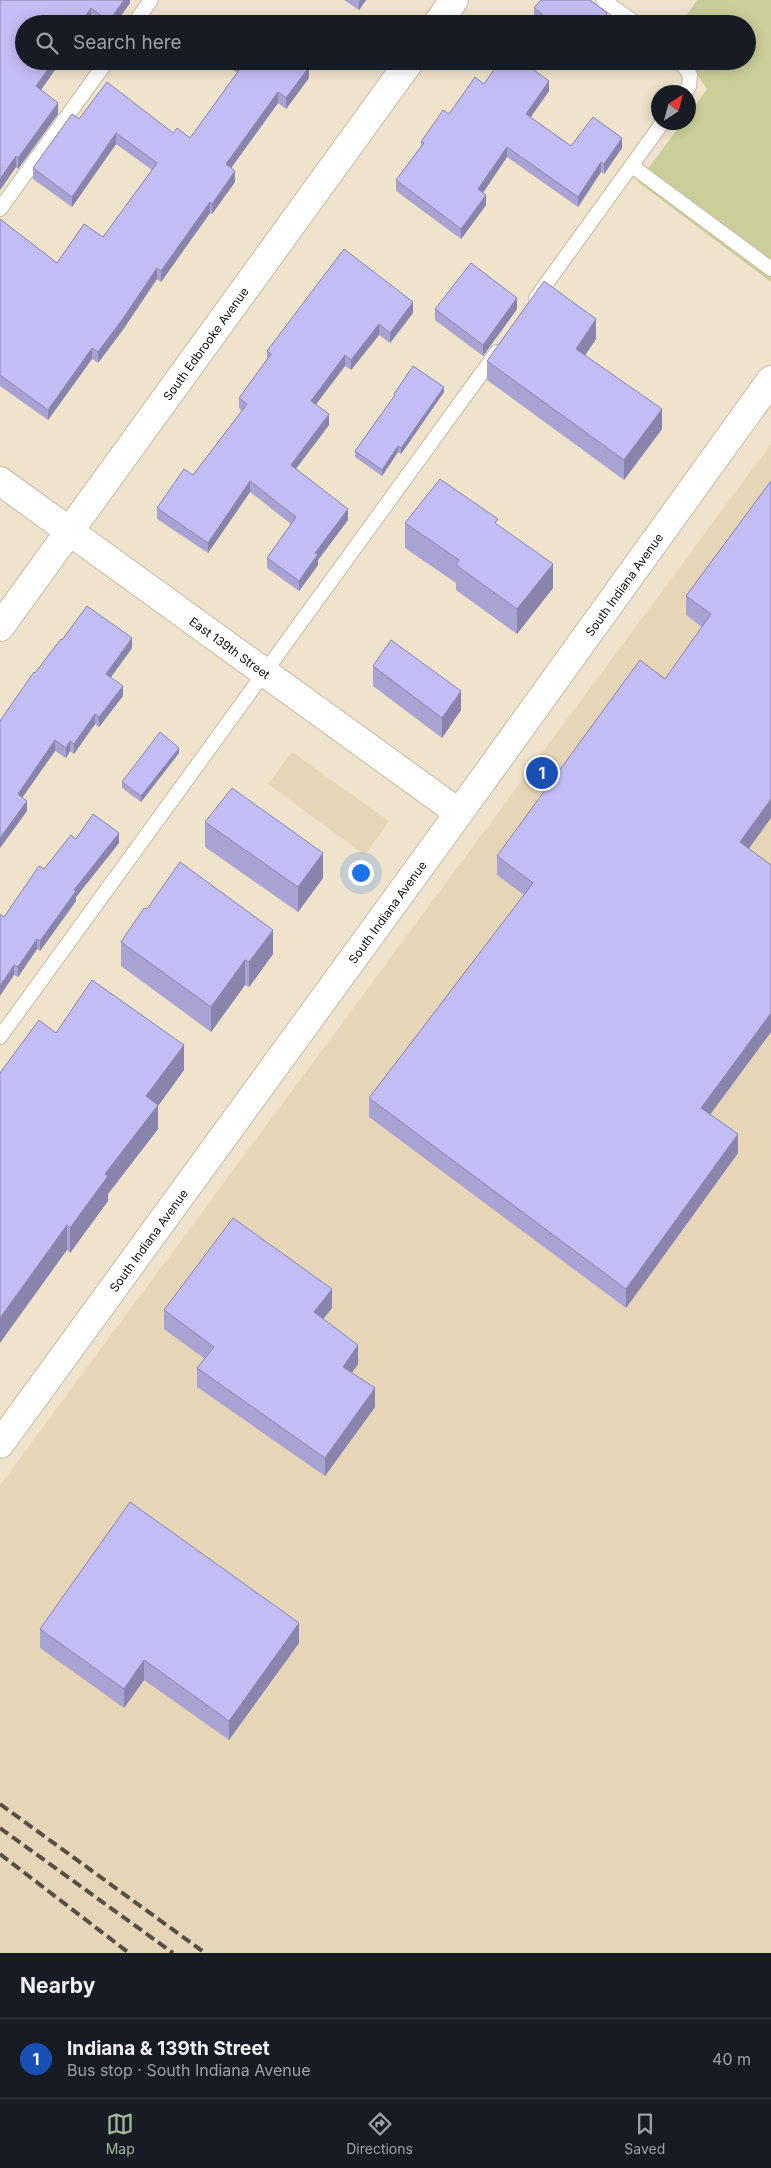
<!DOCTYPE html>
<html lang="en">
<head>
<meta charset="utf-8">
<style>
	:root { --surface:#171b24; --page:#242831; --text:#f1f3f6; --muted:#9ea1a6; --line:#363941; --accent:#a4b89a }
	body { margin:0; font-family:Inter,sans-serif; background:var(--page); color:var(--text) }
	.compass { position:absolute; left:651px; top:85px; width:45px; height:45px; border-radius:50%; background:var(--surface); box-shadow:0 2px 12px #0003; rotate:36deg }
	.you { position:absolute; left:360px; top:872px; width:18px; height:18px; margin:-12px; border:4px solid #fff; border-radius:50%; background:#1a73e8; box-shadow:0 0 0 8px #1a73e833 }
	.badge { display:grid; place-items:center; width:32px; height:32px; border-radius:50%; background:var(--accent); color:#fff; font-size:16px; font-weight:700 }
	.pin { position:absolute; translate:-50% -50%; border:2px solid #fff; box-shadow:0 1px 5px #0006 }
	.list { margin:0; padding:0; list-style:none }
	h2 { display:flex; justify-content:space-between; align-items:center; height:65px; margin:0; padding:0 20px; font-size:21px }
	h2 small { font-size:16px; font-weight:400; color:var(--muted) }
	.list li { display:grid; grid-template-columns:32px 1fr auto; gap:15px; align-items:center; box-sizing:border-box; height:80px; padding:0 20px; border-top:1px solid var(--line) }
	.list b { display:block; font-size:19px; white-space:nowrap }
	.list p { margin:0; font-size:16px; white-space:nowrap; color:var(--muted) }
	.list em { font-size:16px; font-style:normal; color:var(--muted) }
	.icon { flex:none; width:28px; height:28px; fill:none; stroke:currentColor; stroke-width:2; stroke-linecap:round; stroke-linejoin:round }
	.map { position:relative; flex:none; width:771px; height:1953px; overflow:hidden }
	.search { position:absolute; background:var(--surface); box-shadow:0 2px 12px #0003; left:15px; right:15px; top:15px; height:55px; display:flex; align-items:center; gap:12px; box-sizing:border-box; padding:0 18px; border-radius:28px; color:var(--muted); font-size:19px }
	.sheet { height:145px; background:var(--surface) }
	nav { display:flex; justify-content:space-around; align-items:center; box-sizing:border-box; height:70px; border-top:1px solid var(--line); background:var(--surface); font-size:14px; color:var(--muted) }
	nav a { display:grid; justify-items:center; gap:2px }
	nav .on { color:var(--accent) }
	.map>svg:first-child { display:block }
	.built { fill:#e6d6b7 }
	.green { fill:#cbce99 }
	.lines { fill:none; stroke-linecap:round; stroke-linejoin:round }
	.service-casing { stroke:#c7baa3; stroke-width:16 }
	.minor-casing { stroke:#c7baa3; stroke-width:30 }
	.secondary-casing { stroke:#c7baa3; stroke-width:30 }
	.service { stroke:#fff; stroke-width:14 }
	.minor { stroke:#fff; stroke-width:28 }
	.secondary { stroke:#fff; stroke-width:28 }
	.rail { stroke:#564f43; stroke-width:4; stroke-dasharray:10 5; stroke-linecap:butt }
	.wall { fill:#a8a3d3 }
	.shaded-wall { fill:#8884ac }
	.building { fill:#c3bdf5; stroke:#8884ac }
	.labels { text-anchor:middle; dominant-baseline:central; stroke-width:5; stroke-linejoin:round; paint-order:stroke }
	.street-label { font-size:12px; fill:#130e07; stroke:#fff }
</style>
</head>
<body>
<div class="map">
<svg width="771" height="1953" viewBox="0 0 771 1953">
	<rect width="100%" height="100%" fill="#efe3cb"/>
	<g class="built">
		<polygon points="771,444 771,1953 0,1953 0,1485"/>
		<polygon points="292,752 389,821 365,855 268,784"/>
	</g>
	<polygon class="green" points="697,0 771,0 771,282 638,182 682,123 688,122 689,114 707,89 688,61 747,61 747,24 681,24"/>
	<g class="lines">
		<defs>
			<g id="service">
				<polyline points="603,0 637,24"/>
				<polyline points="134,24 151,0"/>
				<polyline points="680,61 690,75 689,86 685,92"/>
				<polyline points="632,166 771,269"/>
				<polyline points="0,209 107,61"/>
				<polyline points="536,298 663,122"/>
				<polyline points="0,1037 497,352"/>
			</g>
			<g id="minor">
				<polyline points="437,24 454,0"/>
				<path id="s1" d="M0,481L459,813"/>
				<path id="s2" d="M0,627L410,61"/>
			</g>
			<g id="secondary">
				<path id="s3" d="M0,1444L459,813L771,380"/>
			</g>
		</defs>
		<use href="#service" class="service-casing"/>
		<use href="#minor" class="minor-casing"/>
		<use href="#secondary" class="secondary-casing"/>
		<use href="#service" class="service"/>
		<use href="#minor" class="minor"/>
		<use href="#secondary" class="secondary"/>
		<g class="rail">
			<polyline points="0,1804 205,1953"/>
			<polyline points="0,1828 173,1953"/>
			<polyline points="0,1854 129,1953"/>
		</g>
	</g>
	<g class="wall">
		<polygon points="0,0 130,0 130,3 115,24 98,24 91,19 88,24 24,24 24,61 61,61 41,90 58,114 18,169 16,167 0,190"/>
		<polygon points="344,0 366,0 359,10"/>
		<polygon points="534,8 607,24 540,24 534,20"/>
		<polygon points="228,61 302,61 309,78 286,109 278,103 231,168 235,182 212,214 210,213 161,282 157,279 122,331 98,363 92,359 48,420 0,386 0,219 57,263 103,237 152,170 116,144 72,207 33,179 33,168 79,119 173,133 190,138 237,73 228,66"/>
		<polygon points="484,84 549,91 530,117 571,146 622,148 604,174 601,172 578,207 507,157 483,193 486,205 461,239 396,191 396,180 421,146 421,142 449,114"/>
		<polygon points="435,309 517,309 483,356 435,320"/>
		<polygon points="413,313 390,343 379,335 351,370 345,366 316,404 329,425 296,469 348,520 318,560 318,565 299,591 267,568 267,558 291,524 250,492 208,553 157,519 157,508 193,475 242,411 239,408 239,398 267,359 267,351"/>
		<polygon points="596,339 585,355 662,429 624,480 487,380 487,361"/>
		<polygon points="444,392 401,454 398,452 382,476 355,457 355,451 394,397 394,394"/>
		<polygon points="771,481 749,849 771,1032 710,1114 738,1153 626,1308 369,1117 369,1098 524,895 497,875 497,856 665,679 702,627 686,615 686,596"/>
		<polygon points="405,523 498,525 553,588 517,634 456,590 456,583 405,548"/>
		<polygon points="62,640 132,648 111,677 123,696 99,727 95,724 74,754 70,751 66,758 55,751 22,797 27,811 0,848 0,721 35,673"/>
		<polygon points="373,666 461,710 442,738 373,686"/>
		<polygon points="179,753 141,802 122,788 122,782"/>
		<polygon points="205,822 323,878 298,912 205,847"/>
		<polygon points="76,839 119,843 76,897 76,901 40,951 37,949 18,977 14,975 4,917 44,869"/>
		<polygon points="147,909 273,954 249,987 245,985 211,1032 121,966 121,942"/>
		<polygon points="56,1033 184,1070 158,1106 158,1129 108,1194 108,1201 70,1253 67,1250"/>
		<polygon points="332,1308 323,1319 358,1364 352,1373 375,1407 325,1476 197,1387 197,1368 205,1359 164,1329 164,1310"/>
		<polygon points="40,1629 299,1643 229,1740 144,1680 124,1708 40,1648"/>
	</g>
	<g class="shaded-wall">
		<polygon points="124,0 130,0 130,3 115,24 109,24 109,21"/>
		<polygon points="360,0 366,0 359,10 359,2"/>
		<polygon points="91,8 91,19 88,24 80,24"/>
		<polygon points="607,13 607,24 599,24"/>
		<polygon points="54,61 61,61 36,97 36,86"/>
		<polygon points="309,67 309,78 286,109 286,98"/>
		<polygon points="549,81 549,91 526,124 526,114"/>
		<polygon points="278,92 278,103 226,175 226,164"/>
		<polygon points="58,103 58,114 18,169 18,158"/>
		<polygon points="116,133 116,144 72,207 72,197"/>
		<polygon points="622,138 622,148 604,174 604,164"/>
		<polygon points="507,147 507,157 478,200 478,189"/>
		<polygon points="16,156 16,167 0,190 0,179"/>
		<polygon points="601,162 601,172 578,207 578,197"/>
		<polygon points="235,171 235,182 212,214 212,204"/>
		<polygon points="486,195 486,205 461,239 461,229"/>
		<polygon points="210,202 210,213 161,282 161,271"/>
		<polygon points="157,268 157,279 122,331 98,363 98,352"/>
		<polygon points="517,298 517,309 483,356 483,345"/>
		<polygon points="413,302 413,313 390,343 390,333"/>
		<polygon points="596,319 596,339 576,369 576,349"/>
		<polygon points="379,324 379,335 351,370 351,360"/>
		<polygon points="92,348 92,359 48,420 48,410"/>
		<polygon points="345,355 345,366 311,411 311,401"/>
		<polygon points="444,387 444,392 401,454 401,448"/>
		<polygon points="662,409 662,429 624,480 624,460"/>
		<polygon points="329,414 329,425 291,475 291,465"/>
		<polygon points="398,446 398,452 382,476 382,470"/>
		<polygon points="250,481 250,492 208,553 208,543"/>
		<polygon points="348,509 348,520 318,560 318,565 299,591 299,581 315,553"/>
		<polygon points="553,564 553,588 517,634 517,609"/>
		<polygon points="132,638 132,648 106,684 106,674"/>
		<polygon points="123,686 123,696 99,727 99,717"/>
		<polygon points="461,691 461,710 442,738 442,718"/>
		<polygon points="95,714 95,724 74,754 74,744"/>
		<polygon points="55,740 55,751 18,804 18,794"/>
		<polygon points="70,741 70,751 66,758 66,748"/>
		<polygon points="179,748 179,753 141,802 141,796"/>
		<polygon points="771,799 771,818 740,861 740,842"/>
		<polygon points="27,801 27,811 0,848 0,838"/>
		<polygon points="119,833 119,843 76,897 76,901 40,951 40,941 74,890"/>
		<polygon points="323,853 323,878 298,912 298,887"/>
		<polygon points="273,930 273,954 249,987 249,962"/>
		<polygon points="37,939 37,949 18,977 18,967"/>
		<polygon points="245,960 245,985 211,1032 211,1007"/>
		<polygon points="14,965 14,975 0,996 0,986"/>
		<polygon points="771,1013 771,1032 701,1127 701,1108"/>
		<polygon points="184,1045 184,1070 158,1106 158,1129 108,1194 108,1201 70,1253 70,1228 105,1174 146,1096"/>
		<polygon points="738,1134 738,1153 626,1308 626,1289"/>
		<polygon points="67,1225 67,1250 0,1343 0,1318"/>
		<polygon points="332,1289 332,1308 314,1331 314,1312"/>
		<polygon points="358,1345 358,1364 343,1385 343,1367"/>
		<polygon points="375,1388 375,1407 325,1476 325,1458"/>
		<polygon points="299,1623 299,1643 229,1740 229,1721"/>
		<polygon points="144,1660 144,1680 124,1708 124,1689"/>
	</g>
	<g class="building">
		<polygon points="0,0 124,0 109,21 91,8 80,24 24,24 24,61 54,61 36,86 58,103 18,158 16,156 0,179"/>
		<polygon points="541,0 590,0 607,13 599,24 555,24 534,8"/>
		<polygon points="236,61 302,61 309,67 286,98 278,92 226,164 235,171 212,204 210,202 161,271 157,268 122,320 98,352 92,348 48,410 0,375 0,219 57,263 84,224 103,237 157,163 116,133 72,197 33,168 72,114 79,119 107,82 173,133 177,128 190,138 242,66"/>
		<polygon points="500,61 521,61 549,81 526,114 571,146 593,117 622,138 604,164 601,162 578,197 507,147 478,189 486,195 461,229 396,180 424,143 421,142 443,110 449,114 475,77 484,84"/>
		<polygon points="344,249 413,302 390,333 379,324 351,360 345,355 311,401 329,414 291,465 348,509 315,553 318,554 299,581 267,558 296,517 250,481 208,543 157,508 184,469 193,475 247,404 239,398 271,354 267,351"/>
		<polygon points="471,263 517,298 483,345 435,309"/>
		<polygon points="544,281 596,319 576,349 662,409 624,460 487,361"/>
		<polygon points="413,366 444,387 401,448 398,446 382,470 355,451 395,395 394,394"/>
		<polygon points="440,479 498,519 495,523 553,564 517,609 456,565 459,560 405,523"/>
		<polygon points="771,481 771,799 740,842 771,865 771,1013 701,1108 738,1134 626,1289 369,1098 533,883 497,856 640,660 665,679 711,614 686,596"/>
		<polygon points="87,606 132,638 106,674 123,686 99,717 95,714 74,744 70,741 66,748 55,740 18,794 27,801 0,838 0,721 34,672 35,673 61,639 62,640"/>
		<polygon points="391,640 461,691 442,718 373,666"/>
		<polygon points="160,732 179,748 141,796 122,782"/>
		<polygon points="232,788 323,853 298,887 205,822"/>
		<polygon points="93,814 119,833 74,890 76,891 40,941 37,939 18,967 14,965 0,986 0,914 4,917 39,866 44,869 71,835 76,839"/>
		<polygon points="180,862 273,930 249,962 245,960 211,1007 121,942 144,908 147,909"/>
		<polygon points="92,980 184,1045 146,1096 158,1105 105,1174 108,1176 70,1228 67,1225 0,1318 0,1073 39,1020 56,1033"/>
		<polygon points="233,1218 332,1289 314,1312 358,1345 343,1367 375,1388 325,1458 197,1368 214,1347 164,1310"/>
		<polygon points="130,1502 299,1623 229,1721 144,1660 124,1689 40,1629"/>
	</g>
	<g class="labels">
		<g class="street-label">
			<text stroke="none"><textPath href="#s2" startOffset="350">South Edbrooke Avenue</textPath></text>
			<text stroke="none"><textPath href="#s3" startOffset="1062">South Indiana Avenue</textPath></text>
			<text stroke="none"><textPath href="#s1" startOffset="284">East 139th Street</textPath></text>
			<text stroke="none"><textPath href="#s3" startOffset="658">South Indiana Avenue</textPath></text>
			<text stroke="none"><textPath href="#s3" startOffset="252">South Indiana Avenue</textPath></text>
		</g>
	</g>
</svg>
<svg class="compass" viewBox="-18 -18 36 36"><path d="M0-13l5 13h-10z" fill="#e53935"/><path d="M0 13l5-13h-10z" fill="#9ea1a6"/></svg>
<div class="you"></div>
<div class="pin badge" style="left:542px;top:773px;background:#1a4fb4">1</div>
<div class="search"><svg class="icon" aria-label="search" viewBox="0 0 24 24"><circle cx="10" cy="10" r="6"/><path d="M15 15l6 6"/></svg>Search here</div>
</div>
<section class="sheet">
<h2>Nearby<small></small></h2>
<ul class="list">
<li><span class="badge" style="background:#1a4fb4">1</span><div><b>Indiana &amp; 139th Street</b><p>Bus stop · South Indiana Avenue</p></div><em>40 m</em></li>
</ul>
</section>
<nav>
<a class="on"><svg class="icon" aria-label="map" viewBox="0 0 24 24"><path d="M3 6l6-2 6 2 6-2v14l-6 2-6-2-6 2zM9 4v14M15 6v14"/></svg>Map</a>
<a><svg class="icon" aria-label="directions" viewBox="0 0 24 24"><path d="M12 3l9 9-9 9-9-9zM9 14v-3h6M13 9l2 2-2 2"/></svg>Directions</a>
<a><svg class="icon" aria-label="saved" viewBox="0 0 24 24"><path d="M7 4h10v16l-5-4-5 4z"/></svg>Saved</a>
</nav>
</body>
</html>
